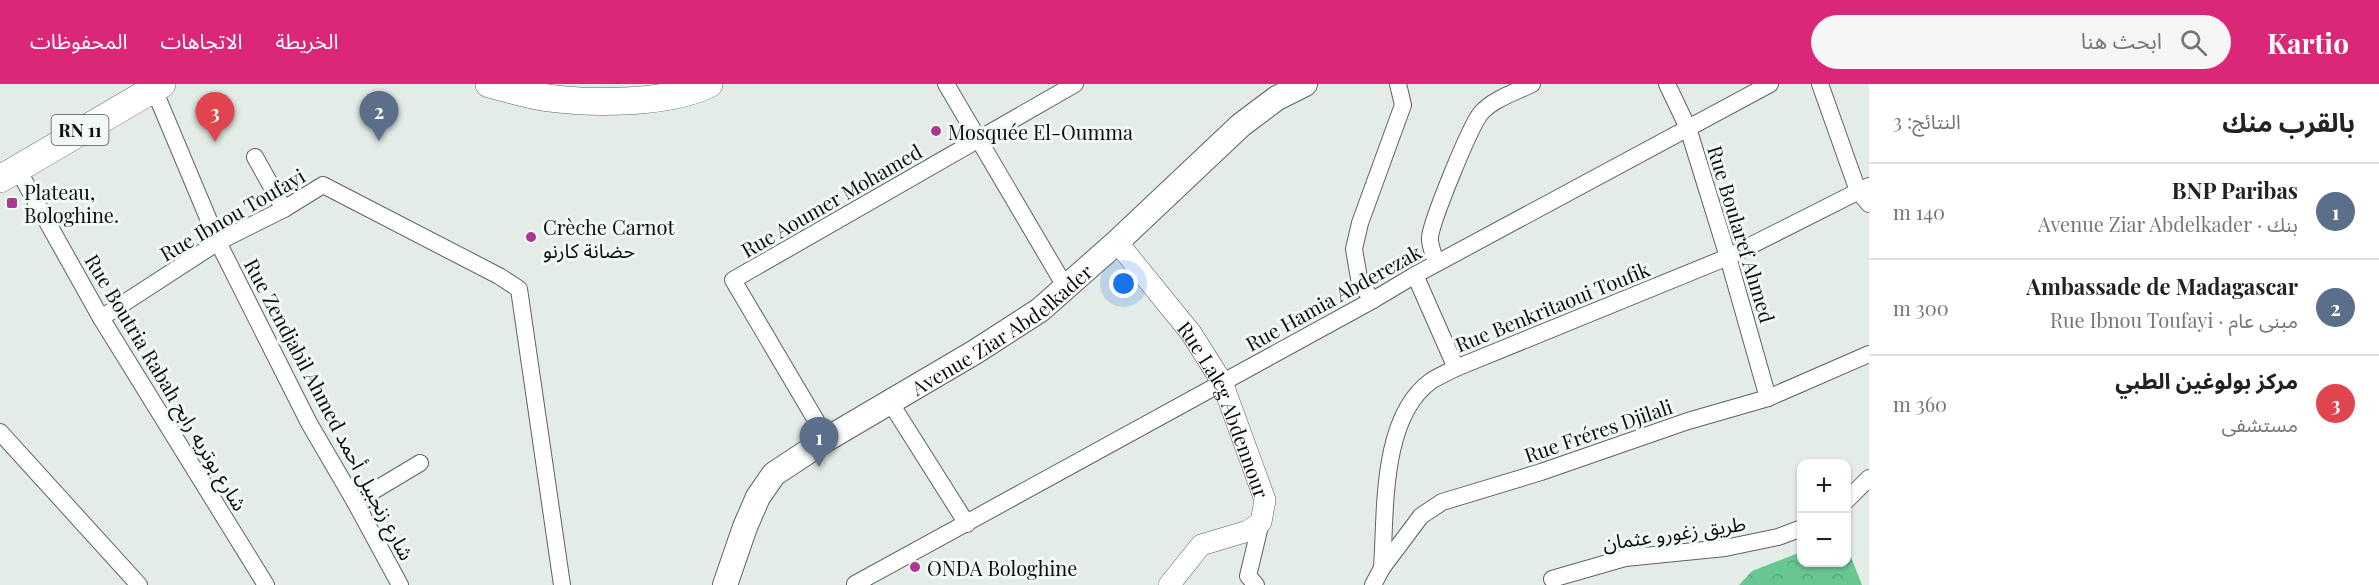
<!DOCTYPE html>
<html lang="ar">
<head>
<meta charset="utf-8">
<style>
	:root { --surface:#fff; --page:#f6f6f6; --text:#222; --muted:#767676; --line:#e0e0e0; --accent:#db2777 }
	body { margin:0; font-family:"Playfair Display","Noto Sans Arabic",serif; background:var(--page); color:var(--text); direction:rtl }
	.controls { position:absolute; right:18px; bottom:18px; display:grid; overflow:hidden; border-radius:12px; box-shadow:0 2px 4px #0004 }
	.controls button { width:54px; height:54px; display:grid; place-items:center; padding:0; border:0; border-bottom:2px solid var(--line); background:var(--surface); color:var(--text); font:30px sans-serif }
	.you { position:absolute; left:1124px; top:200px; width:21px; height:21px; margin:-15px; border:4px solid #fff; border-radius:50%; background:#1a73e8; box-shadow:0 0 0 9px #1a73e833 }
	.badge { display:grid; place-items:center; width:39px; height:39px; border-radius:50%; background:var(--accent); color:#fff; font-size:20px; font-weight:700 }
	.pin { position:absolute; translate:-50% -50px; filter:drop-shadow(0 2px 3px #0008) }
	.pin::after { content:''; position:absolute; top:32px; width:21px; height:18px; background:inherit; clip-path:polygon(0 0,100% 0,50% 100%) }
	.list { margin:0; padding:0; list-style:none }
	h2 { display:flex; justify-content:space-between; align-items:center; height:78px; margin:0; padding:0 24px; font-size:26px }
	h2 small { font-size:20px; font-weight:400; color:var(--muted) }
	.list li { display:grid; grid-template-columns:39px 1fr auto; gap:18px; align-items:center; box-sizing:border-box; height:96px; padding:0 24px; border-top:2px solid var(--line) }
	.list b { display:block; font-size:22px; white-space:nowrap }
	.list p { margin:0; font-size:20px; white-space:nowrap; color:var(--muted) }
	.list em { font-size:20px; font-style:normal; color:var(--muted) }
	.icon { flex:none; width:33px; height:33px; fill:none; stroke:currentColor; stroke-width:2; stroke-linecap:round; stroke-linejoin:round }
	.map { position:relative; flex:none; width:1869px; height:501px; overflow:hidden; direction:ltr }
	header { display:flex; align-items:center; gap:36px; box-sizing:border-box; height:84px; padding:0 30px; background:var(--accent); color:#fff }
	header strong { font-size:28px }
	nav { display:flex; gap:33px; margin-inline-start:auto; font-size:21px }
	.search { width:420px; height:54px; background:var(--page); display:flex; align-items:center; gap:15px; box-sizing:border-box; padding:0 21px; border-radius:33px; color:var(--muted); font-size:22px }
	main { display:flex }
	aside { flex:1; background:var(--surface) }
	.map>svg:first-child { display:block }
	.forest { fill:url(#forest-crowns) }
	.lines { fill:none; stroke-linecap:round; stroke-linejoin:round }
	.minor-casing { stroke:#5c645f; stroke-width:18 }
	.tertiary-casing { stroke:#5c645f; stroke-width:22 }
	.secondary-casing { stroke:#5c645f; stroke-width:26 }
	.primary-casing { stroke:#5c645f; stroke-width:28 }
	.minor { stroke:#fff; stroke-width:16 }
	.tertiary { stroke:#fff; stroke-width:21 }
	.secondary { stroke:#fff; stroke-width:24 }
	.primary { stroke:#fff; stroke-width:27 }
	.poi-dot { fill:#aa3791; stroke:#f0f9f3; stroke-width:2 }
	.labels { text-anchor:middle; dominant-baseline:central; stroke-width:6; stroke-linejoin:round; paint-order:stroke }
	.shield { fill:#f0f9f3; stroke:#505552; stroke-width:1.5 }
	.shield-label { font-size:18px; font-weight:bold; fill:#0c0f0d }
	.poi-label { font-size:20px; fill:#0c0f0d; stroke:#f0f9f3; text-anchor:start }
	.street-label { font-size:20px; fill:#0c0f0d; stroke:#f0f9f3 }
</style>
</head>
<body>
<header>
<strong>Kartio</strong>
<div class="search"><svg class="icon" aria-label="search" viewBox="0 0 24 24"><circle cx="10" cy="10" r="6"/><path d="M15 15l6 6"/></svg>ابحث هنا</div>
<nav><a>الخريطة</a><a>الاتجاهات</a><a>المحفوظات</a></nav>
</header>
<main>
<aside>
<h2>بالقرب منك<small>النتائج: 3</small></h2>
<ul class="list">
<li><span class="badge" style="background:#5c6f8a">1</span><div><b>BNP Paribas</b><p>بنك · Avenue Ziar Abdelkader</p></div><em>140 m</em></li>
<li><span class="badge" style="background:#5c6f8a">2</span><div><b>Ambassade de Madagascar</b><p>مبنى عام · Rue Ibnou Toufayi</p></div><em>300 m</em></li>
<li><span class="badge" style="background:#e0444e">3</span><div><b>مركز بولوغين الطبي</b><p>مستشفى</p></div><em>360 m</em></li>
</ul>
</aside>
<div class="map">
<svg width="1869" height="501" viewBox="0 0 1869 501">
	<defs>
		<pattern id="forest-crowns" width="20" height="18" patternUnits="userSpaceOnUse" patternTransform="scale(1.5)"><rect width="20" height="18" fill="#68c692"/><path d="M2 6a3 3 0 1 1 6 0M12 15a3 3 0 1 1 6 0" fill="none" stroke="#59a97d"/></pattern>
	</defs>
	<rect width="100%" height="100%" fill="#e3ece6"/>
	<polygon class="forest" points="1847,463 1862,501 1739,501 1752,487 1801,468 1802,478 1846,478"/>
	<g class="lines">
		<defs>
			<g id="minor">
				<polyline points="946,0 1066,204"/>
				<polyline points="1667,0 1688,44 1728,173 1768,314"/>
				<polyline points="1820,0 1858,107 1869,120"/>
				<polyline points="153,3 218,158 309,339 355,418 400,501"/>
				<polyline points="255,73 284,125"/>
				<polyline points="17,84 101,234 266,501"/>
				<path d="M1436,179C1434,171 1429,160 1430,153C1432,136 1470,42 1481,29C1493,15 1516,8 1532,0"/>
				<polyline points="1415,191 1456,284"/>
				<polyline points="1373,216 1360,200 1354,165 1360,139 1403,21 1398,0"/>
				<polyline points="101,234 218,158 284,125 323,101 499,192 519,205 562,501"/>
				<polyline points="890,318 967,440"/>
				<polyline points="0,348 139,501"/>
				<polyline points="827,355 733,196 1075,0"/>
				<polyline points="1846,417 1869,394"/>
				<polyline points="355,418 420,379"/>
				<path d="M1382,484C1386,428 1380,334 1431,297C1439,292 1448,288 1456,284L1728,173L1869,102"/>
				<polyline points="1552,495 1625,474 1725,464 1778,453 1802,444"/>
				<polyline points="855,500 1373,216 1415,191 1770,0"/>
				<polyline points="1256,501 1248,492 1261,438"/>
				<polyline points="1373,501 1382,484 1421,432 1442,418 1541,388 1688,337 1768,314 1869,270"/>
			</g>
			<g id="tertiary">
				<path id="s1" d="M1117,158L1191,249L1222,298L1265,416L1261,438L1248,447L1201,461L1169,501"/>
			</g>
			<g id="secondary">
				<path id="s2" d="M725,501L745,443L758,413L774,390L827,355L975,268L1040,226L1117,158L1241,41L1277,14L1305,0"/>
			</g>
			<g id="primary">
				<path d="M489,0C508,5 528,11 548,14C594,20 668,20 709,0"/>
				<polyline points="0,95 162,0"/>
			</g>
		</defs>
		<use href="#minor" class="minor-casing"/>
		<use href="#tertiary" class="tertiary-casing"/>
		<use href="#secondary" class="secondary-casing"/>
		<use href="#primary" class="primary-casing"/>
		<use href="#minor" class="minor"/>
		<use href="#tertiary" class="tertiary"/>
		<use href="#secondary" class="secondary"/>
		<use href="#primary" class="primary"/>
	</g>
	<g class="poi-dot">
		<circle cx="936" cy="47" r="6"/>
		<rect x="6" y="113" width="12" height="12" rx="3"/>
		<circle cx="531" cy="153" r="6"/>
		<circle cx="915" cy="483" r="6"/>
	</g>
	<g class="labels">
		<rect class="shield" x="51.5" y="31" width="57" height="30" rx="4.5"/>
		<g class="shield-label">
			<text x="80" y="46">RN 11</text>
		</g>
		<g class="poi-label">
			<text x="948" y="47">Mosquée El-Oumma</text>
			<text x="24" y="107">Plateau,<tspan x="24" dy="23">Bologhine.</tspan></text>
			<text x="543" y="142">Crèche Carnot<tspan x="543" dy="23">حضانة كارنو</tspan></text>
			<text x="927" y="483">ONDA Bologhine</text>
		</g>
		<g class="street-label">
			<text transform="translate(831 116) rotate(-30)">Rue Aoumer Mohamed</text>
			<text transform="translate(232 130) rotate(-30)">Rue Ibnou Toufayi</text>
			<text transform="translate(1742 150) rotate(73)">Rue Boularef Ahmed</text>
			<text transform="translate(1333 213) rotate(-29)">Rue Hamia Abderezak</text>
			<text transform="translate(1552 222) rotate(-22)">Rue Benkritaoui Toufik</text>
			<text stroke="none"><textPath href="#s2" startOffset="392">Avenue Ziar Abdelkader</textPath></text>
			<text transform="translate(167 298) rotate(59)">Rue Boutria Rabah شارع بوتريه رابح</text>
			<text transform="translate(330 325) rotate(62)">Rue Zendjabil Ahmed شارع زنجبيل أحمد</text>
			<text stroke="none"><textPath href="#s1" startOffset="201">Rue Laleg Abdennour</textPath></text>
			<text transform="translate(1598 346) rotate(-19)">Rue Fréres Djilali</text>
			<text transform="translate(1674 448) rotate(-8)">طريق زغورو عثمان</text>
		</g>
	</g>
</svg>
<div class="controls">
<button>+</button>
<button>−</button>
</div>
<div class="you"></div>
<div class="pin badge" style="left:819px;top:383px;background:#5c6f8a">1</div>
<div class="pin badge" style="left:379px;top:57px;background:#5c6f8a">2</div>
<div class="pin badge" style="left:215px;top:58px;background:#e0444e">3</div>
</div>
</main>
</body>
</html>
